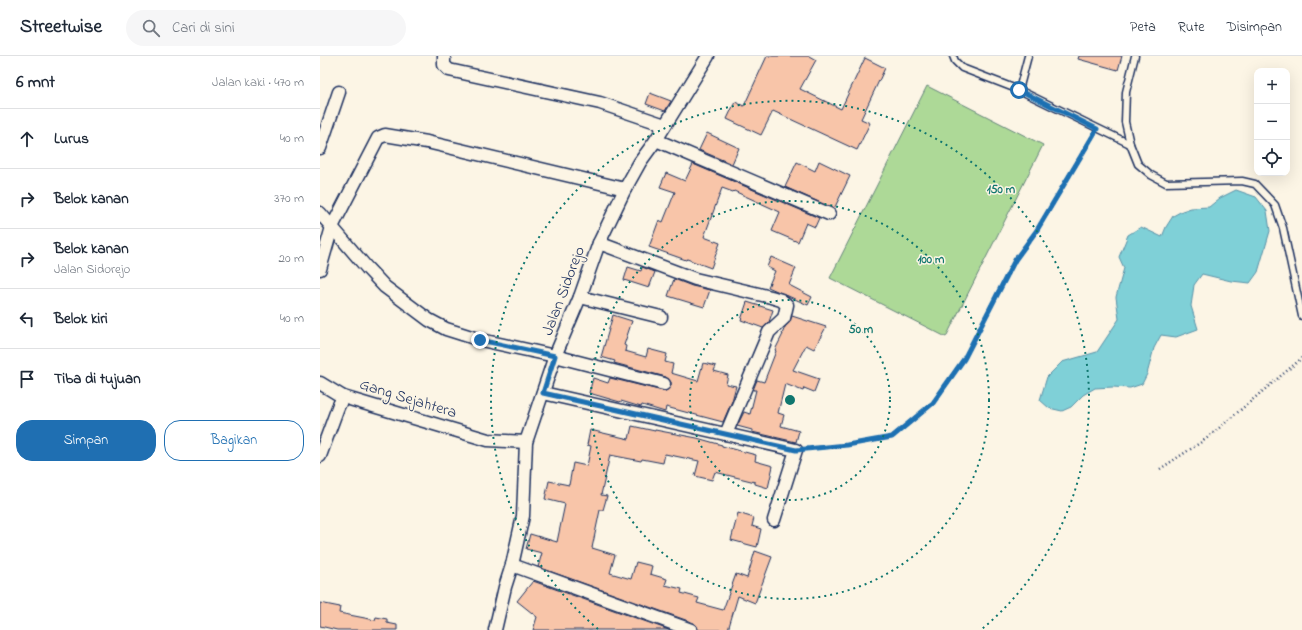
<!DOCTYPE html>
<html lang="id">
<head>
<meta charset="utf-8">
<style>
	:root { --surface:#fff; --page:#f6f6f7; --text:#1f2937; --muted:#747a83; --line:#e0e1e3; --accent:#1f6fb2 }
	body { margin:0; font-family:"Indie Flower",sans-serif; background:var(--page); color:var(--text) }
	.controls { position:absolute; right:12px; top:12px; display:grid; overflow:hidden; border-radius:8px; box-shadow:0 4px 16px #0002 }
	.controls button { width:36px; height:36px; display:grid; place-items:center; padding:0; border:0; border-bottom:1px solid var(--line); background:var(--surface); color:var(--text); font:20px sans-serif }
	.stop { position:absolute; width:12px; height:12px; margin:-9px; border:3px solid #1f6fb2; border-radius:50%; background:#fff }
	.stop.end { background:#1f6fb2; border-color:#fff; box-shadow:0 1px 4px #0008 }
	.list { margin:0; padding:0; list-style:none }
	h2 { display:flex; justify-content:space-between; align-items:center; height:52px; margin:0; padding:0 16px; font-size:17px }
	h2 small { font-size:13px; font-weight:400; color:var(--muted) }
	.list li { display:grid; grid-template-columns:26px 1fr auto; gap:12px; align-items:center; box-sizing:border-box; height:60px; padding:0 16px; border-top:1px solid var(--line) }
	.list b { display:block; font-size:15px; white-space:nowrap }
	.list p { margin:0; font-size:13px; white-space:nowrap; color:var(--muted) }
	.list em { font-size:13px; font-style:normal; color:var(--muted) }
	.actions { display:flex; gap:8px; padding:12px 16px }
	.actions a { flex:1; padding:9px 0; border:1px solid var(--accent); border-radius:16px; text-align:center; font-size:14px; color:var(--accent) }
	.actions .main { background:var(--accent); color:#fff }
	.icon { flex:none; width:22px; height:22px; fill:none; stroke:currentColor; stroke-width:2; stroke-linecap:round; stroke-linejoin:round }
	.map { position:relative; flex:none; width:982px; height:574px; overflow:hidden }
	header { display:flex; align-items:center; gap:24px; box-sizing:border-box; height:56px; padding:0 20px; background:var(--surface); border-bottom:1px solid var(--line) }
	header strong { font-size:19px }
	nav { display:flex; gap:22px; margin-inline-start:auto; font-size:14px }
	.search { width:280px; height:36px; background:var(--page); display:flex; align-items:center; gap:10px; box-sizing:border-box; padding:0 14px; border-radius:22px; color:var(--muted); font-size:15px }
	main { display:flex }
	aside { flex:1; background:var(--surface) }
	.map>svg:first-child { display:block }
	.green { fill:#add997; stroke:#64847a }
	.water { fill:#7fd0d7; stroke:#5790a7 }
	.building { fill:#f8c5a9; stroke:#1b2f5e }
	.lines { fill:none; stroke-linecap:round; stroke-linejoin:round }
	.service-casing { stroke:#1b2f5e; stroke-width:9 }
	.minor-casing { stroke:#1b2f5e; stroke-width:15 }
	.path { stroke:#1b2f5e; stroke-width:2.5; stroke-dasharray:1 3; stroke-linecap:butt }
	.service { stroke:#fcf5e5; stroke-width:6 }
	.minor { stroke:#fcf5e5; stroke-width:12 }
	.route { stroke:#1f6fb2; stroke-width:5 }
	.ring { fill:none; stroke:#0f766e; stroke-width:2; stroke-dasharray:2 4 }
	.labels { text-anchor:middle; dominant-baseline:central; stroke-width:3; stroke-linejoin:round; paint-order:stroke }
	.street-label { font-size:16px; fill:#1b2f5e; stroke:#fcf5e5 }
	.centre { fill:#0f766e; stroke:#fcf5e5; stroke-width:2 }
	.ring-label { font-size:12px; text-anchor:middle; font-weight:bold; fill:#0f766e; stroke:#fcf5e5; stroke-width:3; stroke-linejoin:round; paint-order:stroke }
</style>
</head>
<body>
<header>
<strong>Streetwise</strong>
<div class="search"><svg class="icon" aria-label="search" viewBox="0 0 24 24"><circle cx="10" cy="10" r="6"/><path d="M15 15l6 6"/></svg>Cari di sini</div>
<nav><a>Peta</a><a>Rute</a><a>Disimpan</a></nav>
</header>
<main>
<aside>
<h2>6 mnt<small>Jalan kaki · 470 m</small></h2>
<ul class="list">
<li><svg class="icon" aria-label="ahead" viewBox="0 0 24 24"><path d="M12 20V5M6 11l6-6 6 6"/></svg><div><b>Lurus</b></div><em>40 m</em></li>
<li><svg class="icon" aria-label="right" viewBox="0 0 24 24"><path d="M7 20v-9h11M14 6l5 5-5 5"/></svg><div><b>Belok kanan</b></div><em>370 m</em></li>
<li><svg class="icon" aria-label="right" viewBox="0 0 24 24"><path d="M7 20v-9h11M14 6l5 5-5 5"/></svg><div><b>Belok kanan</b><p>Jalan Sidorejo</p></div><em>20 m</em></li>
<li><svg class="icon" aria-label="left" viewBox="0 0 24 24"><path d="M17 20v-9H6M10 6l-5 5 5 5"/></svg><div><b>Belok kiri</b></div><em>40 m</em></li>
<li><svg class="icon" aria-label="arrive" viewBox="0 0 24 24"><path d="M6 21V4h12l-3 4 3 4H6"/></svg><div><b>Tiba di tujuan</b></div></li>
</ul>
<div class="actions"><a class="main">Simpan</a><a>Bagikan</a></div>
</aside>
<div class="map">
<svg width="982" height="574" viewBox="0 0 982 574">
	<rect width="100%" height="100%" fill="#fcf5e5"/>
	<filter id="ink" filterUnits="userSpaceOnUse"><feTurbulence type="fractalNoise" baseFrequency=".025" numOctaves="2"/><feDisplacementMap in="SourceGraphic" scale="8" xChannelSelector="R" yChannelSelector="G"/><feConvolveMatrix kernelMatrix="1 2 1 2 8 2 1 2 1" color-interpolation-filters="sRGB"/></filter>
	<g filter="url(#ink)">
		<polygon class="green" points="607,30 723,89 626,281 510,222"/>
		<polygon class="water" points="916,134 936,141 947,155 950,175 938,216 930,227 911,225 882,218 874,229 871,250 878,273 856,281 841,279 834,292 827,318 822,328 810,332 793,331 775,332 763,339 751,351 742,355 729,352 720,344 727,321 742,306 777,296 799,263 796,241 804,212 799,201 808,179 821,171 842,181 846,171 853,160 862,155 871,152 889,151 900,142"/>
		<g class="building">
			<polygon points="447,0 489,0 496,4 480,33 521,53 545,2 565,12 541,63 550,67 537,94 453,55 441,79 407,63 415,46 424,50"/>
			<polygon points="759,0 802,0 798,14 758,3"/>
			<polygon points="330,37 351,45 345,55 326,48"/>
			<polygon points="387,77 419,92 412,108 379,94"/>
			<polygon points="499,105 530,120 514,153 465,131 477,106 495,115"/>
			<polygon points="373,108 499,162 495,171 486,167 478,186 452,175 460,156 414,135 413,136 402,132 384,181 400,187 391,212 367,203 366,204 329,191 339,164 343,166 355,136 340,131 346,117 365,125"/>
			<polygon points="451,201 476,212 469,229 492,241 488,249 448,231 455,215 447,211"/>
			<polygon points="308,211 321,215 322,211 335,216 329,232 304,224"/>
			<polygon points="354,223 372,230 390,234 384,251 348,240"/>
			<polygon points="427,246 453,254 449,266 443,272 421,264"/>
			<polygon points="293,259 312,265 304,289 306,290 305,295 326,301 328,293 347,298 345,306 353,308 351,317 378,325 383,307 396,310 394,315 408,319 406,328 416,330 412,345 403,366 346,351 345,356 322,349 321,351 301,345 300,346 269,337 273,322 288,327 290,322 343,335 346,335 351,330 351,326 346,321 294,307 295,305 281,301"/>
			<polygon points="472,260 506,271 494,293 486,289 473,314 499,323 494,336 484,332 483,335 465,328 458,357 464,359 461,370 479,375 476,386 432,376 432,374 417,370 424,356 430,358 436,334 433,334 437,324 444,326 456,295 455,294 463,278 462,278 465,271 469,267"/>
			<polygon points="312,370 335,375 335,374 377,382 402,389 402,390 436,399 435,405 453,410 448,432 435,428 435,426 395,416 392,424 375,420 379,405 345,398 343,407 322,403 321,405 290,399 281,439 287,440 283,454 280,454 272,492 295,499 290,517 311,523 316,506 332,510 330,518 347,523 345,529 362,533 361,537 379,542 377,547 403,554 416,518 427,522 435,495 452,501 435,547 418,540 408,574 378,574 377,570 374,567 218,511 222,497 206,493 210,478 237,486 245,448 225,443 229,425 249,429 253,407 267,410 271,390 267,389 270,374 309,383"/>
			<polygon points="418,457 434,462 432,470 441,473 437,491 411,484"/>
			<polygon points="213,525 349,574 213,574 217,561 197,545"/>
			<polygon points="0,547 20,551 19,557 55,564 56,561 67,563 67,567 77,569 77,574 17,574 0,570"/>
		</g>
		<g class="lines">
			<defs>
				<g id="service">
					<polyline points="633,0 635,5 642,12 699,34 810,88"/>
					<polyline points="815,0 806,36 805,66 810,88 818,108 831,119 846,127 922,125 935,128 955,149 963,172 982,260"/>
					<polyline points="699,34 708,0"/>
				</g>
				<g id="minor">
					<polyline points="124,0 124,9 129,14 280,47 345,69"/>
					<polyline points="336,84 509,158"/>
					<polyline points="0,92 19,36"/>
					<polyline points="0,157 47,212 65,231 109,264 126,273 161,284 235,300 344,328"/>
					<polyline points="279,187 375,223 451,241 461,244 467,249 464,262 449,276 406,378"/>
					<polyline points="0,213 12,171 58,82 65,79 107,86 305,133"/>
					<polyline points="260,241 341,261"/>
					<polyline points="0,327 23,341"/>
					<polyline points="223,337 476,394 454,464"/>
					<polyline points="0,400 18,351 23,341 168,384 206,386"/>
					<polyline points="192,509 371,574"/>
					<polyline points="175,574 185,531 192,509 203,460 206,386 235,300 260,241 279,187 305,133 320,106 336,84 388,0"/>
				</g>
			</defs>
			<use href="#service" class="service-casing"/>
			<use href="#minor" class="minor-casing"/>
			<g class="path">
				<polyline points="487,393 527,389 572,381 613,347 644,303 695,204 717,174 773,80"/>
				<polyline points="840,413 886,383 982,302"/>
			</g>
			<use href="#service" class="service"/>
			<use href="#minor" class="minor"/>
		</g>
	</g>
	<g class="lines" filter="url(#ink)">
		<polyline class="route" points="160,284 235,300 223,337 476,394 527,389 572,381 613,347 644,303 695,204 717,174 777,73 699,34"/>
	</g>
	<g class="ring">
		<circle cx="470" cy="344" r="100"/>
		<circle cx="470" cy="344" r="199"/>
		<path d="M278 573A299 299 0 1 1 662 573"/>
	</g>
	<g class="labels">
		<g class="street-label">
			<text transform="translate(244 235) rotate(-69)">Jalan Sidorejo</text>
			<text transform="translate(88 343) rotate(17)">Gang Sejahtera</text>
		</g>
	</g>
	<circle cx="470" cy="344" r="6" class="centre"/>
	<g class="ring-label">
		<text x="681" y="137">150 m</text>
		<text x="611" y="207">100 m</text>
		<text x="541" y="277">50 m</text>
	</g>
</svg>
<div class="controls">
<button>+</button>
<button>−</button>
<button><svg class="icon" aria-label="locate" viewBox="0 0 24 24"><circle cx="12" cy="12" r="6"/><path d="M12 2v4M12 18v4M2 12h4M18 12h4"/></svg></button>
</div>
<div class="stop" style="left:699px;top:34px"></div>
<div class="stop end" style="left:160px;top:284px"></div>
</div>
</main>
</body>
</html>
